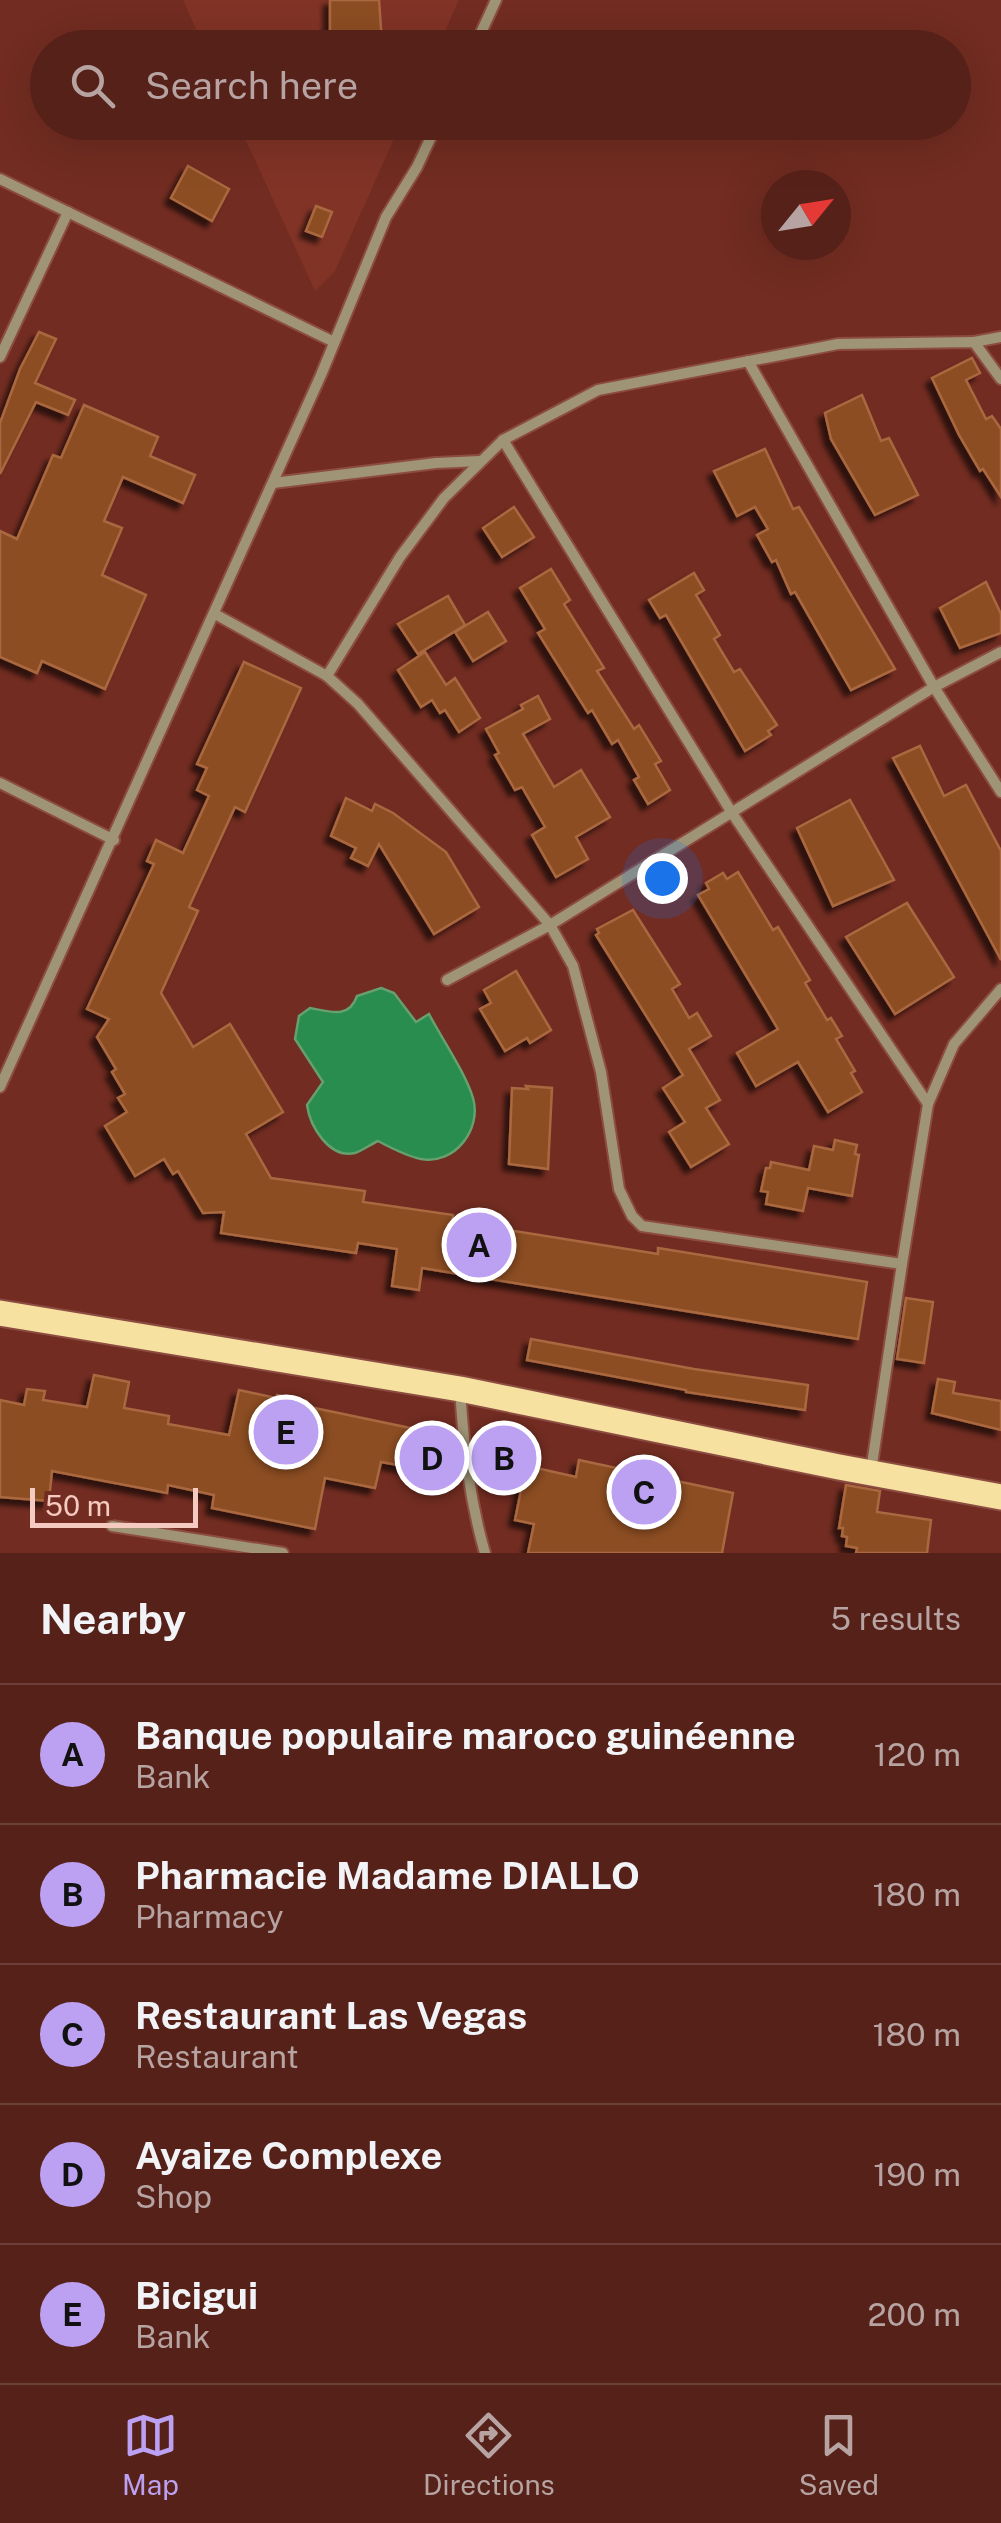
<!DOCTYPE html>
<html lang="en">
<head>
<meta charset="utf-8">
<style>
	:root { --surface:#562119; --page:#5c2922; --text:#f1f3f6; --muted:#b6a3a2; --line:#6c3e38; --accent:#bca0f2 }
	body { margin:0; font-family:"Public Sans",sans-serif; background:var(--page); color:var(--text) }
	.compass { position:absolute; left:761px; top:170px; width:90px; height:90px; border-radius:50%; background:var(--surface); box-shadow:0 10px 40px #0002; rotate:60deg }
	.scale { position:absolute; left:30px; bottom:25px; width:168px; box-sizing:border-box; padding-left:10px; border:5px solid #f5cac1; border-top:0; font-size:28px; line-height:35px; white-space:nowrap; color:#f5cac1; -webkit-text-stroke:8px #722c21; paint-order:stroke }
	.you { position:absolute; left:662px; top:878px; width:35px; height:35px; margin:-25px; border:8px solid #fff; border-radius:50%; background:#1a73e8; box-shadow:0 0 0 15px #1a73e833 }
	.badge { display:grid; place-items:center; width:65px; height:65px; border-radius:50%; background:var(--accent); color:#111; font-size:32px; font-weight:700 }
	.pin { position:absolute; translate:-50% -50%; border:5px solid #fff; box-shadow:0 2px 10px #0006 }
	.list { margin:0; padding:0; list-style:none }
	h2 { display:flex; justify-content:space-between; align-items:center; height:130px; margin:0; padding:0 40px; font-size:42px }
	h2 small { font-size:32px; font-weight:400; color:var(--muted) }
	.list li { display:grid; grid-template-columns:65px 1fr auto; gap:30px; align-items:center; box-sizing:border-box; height:140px; padding:0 40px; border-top:2px solid var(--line) }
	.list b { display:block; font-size:38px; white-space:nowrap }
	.list p { margin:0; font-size:32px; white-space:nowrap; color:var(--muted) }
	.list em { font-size:32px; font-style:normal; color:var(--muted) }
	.icon { flex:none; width:55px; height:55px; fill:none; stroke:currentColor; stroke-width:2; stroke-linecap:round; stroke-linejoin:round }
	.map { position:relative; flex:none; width:1001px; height:1553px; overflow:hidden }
	.search { position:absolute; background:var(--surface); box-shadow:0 10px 40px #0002; left:30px; right:30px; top:30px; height:110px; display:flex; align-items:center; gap:25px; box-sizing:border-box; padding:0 35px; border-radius:55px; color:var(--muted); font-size:38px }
	.sheet { height:830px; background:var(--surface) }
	nav { display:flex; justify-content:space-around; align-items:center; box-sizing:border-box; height:140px; border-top:2px solid var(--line); background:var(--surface); font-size:28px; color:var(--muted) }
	nav a { display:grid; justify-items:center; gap:5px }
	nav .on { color:var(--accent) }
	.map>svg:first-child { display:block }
	.built { fill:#813326 }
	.water { fill:#288d4e; stroke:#669f70; stroke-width:2.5 }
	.building { fill:#8c4d23; stroke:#aa683f; stroke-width:2.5; filter:url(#shadow) }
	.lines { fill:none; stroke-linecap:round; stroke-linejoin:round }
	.street-casing { stroke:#8c4c41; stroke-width:14 }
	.primary-casing { stroke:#8c4c41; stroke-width:29 }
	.street { stroke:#9f9475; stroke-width:10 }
	.primary { stroke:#f7e1a0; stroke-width:25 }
</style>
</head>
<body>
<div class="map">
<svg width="1001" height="1553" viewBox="0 0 1001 1553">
	<defs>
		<filter id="shadow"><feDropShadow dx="-6" dy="6" stdDeviation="2.5" flood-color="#0009"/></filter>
	</defs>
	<rect width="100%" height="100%" fill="#722c21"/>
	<g class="built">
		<polygon points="183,0 459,0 437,48 204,47"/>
		<polygon points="238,123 401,123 335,271 315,291"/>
	</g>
	<path class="water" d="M381,988L394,993L416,1022L429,1014C442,1039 465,1072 473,1098C482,1129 455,1165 421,1159C406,1156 391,1148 378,1141C371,1144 362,1151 355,1153C329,1159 310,1126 307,1105L323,1082L295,1039L299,1016L310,1008C328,1011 349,1020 357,996Z"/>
	<g class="building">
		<polygon points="330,0 379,0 382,43 330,45"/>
		<polygon points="188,166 229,189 212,221 171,198"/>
		<polygon points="316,206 332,212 322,237 306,231"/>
		<polygon points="39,332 56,339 35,383 75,400 68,415 36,402 0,474 0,423 20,369"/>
		<polygon points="972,358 980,373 966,380 986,419 992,416 1001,429 1001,497 983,469 980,471 959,435 932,378"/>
		<polygon points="862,395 881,441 889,438 918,495 875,515 831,439 825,413"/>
		<polygon points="84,405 158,437 150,456 195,475 183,503 123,477 104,521 122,528 102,575 146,595 105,689 42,661 37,673 0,657 0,531 17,539 53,455 61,458"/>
		<polygon points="765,449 793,509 799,507 895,669 851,690 795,592 791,594 776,560 772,562 757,535 768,529 755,507 737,516 714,471"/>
		<polygon points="514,507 534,537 502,557 483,528"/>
		<polygon points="551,569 570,600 564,604 604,668 597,671 634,729 639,725 661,761 655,764 670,790 648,804 634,780 639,777 618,740 612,744 592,710 588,713 538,633 545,629 520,588"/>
		<polygon points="694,573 704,590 696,595 720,635 714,639 734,672 740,669 777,725 768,731 771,735 745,751 666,615 660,618 649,600"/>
		<polygon points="986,582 1001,614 1001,633 960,648 940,608"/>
		<polygon points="448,596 465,625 418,654 398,624"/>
		<polygon points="488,612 506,641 473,661 455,632"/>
		<polygon points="425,652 446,685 455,678 480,718 459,732 445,710 440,713 432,700 421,707 398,670"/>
		<polygon points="244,662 301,688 245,812 235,807 189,907 198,911 161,993 193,1047 230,1024 283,1112 246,1134 271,1178 365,1191 363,1202 453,1215 452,1221 658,1254 658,1248 867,1282 858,1339 422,1268 419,1290 392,1286 397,1249 358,1243 356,1253 221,1233 224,1212 203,1213 178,1171 173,1174 164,1159 135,1176 105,1126 127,1112 118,1098 125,1094 112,1072 116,1069 97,1037 109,1019 87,1009 154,864 147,861 156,840 183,853 209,796 197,790 207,768 197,764"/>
		<polygon points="538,696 550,719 523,734 554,787 581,770 610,817 576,837 588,859 556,877 532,835 545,827 522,787 515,790 495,755 499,753 486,729 523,709 521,705"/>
		<polygon points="920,746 944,796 966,785 1001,851 1001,960 893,758"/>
		<polygon points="346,798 372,811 375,804 393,813 446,852 479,907 434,934 379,844 368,866 351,858 356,848 331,836"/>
		<polygon points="850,800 894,880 833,906 797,828"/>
		<polygon points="738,872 773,930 778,927 810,980 805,983 827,1020 831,1018 842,1036 836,1039 855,1071 851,1073 862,1092 828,1112 798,1062 756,1086 737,1053 778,1029 698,895 709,889 706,883 723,873 727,879"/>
		<polygon points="907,903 954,977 895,1014 846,937"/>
		<polygon points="633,910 680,984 672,989 689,1018 697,1013 711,1036 689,1049 720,1100 706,1108 729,1144 691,1167 669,1132 685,1122 663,1088 683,1075 596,935 599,933 597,929"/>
		<polygon points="516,971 551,1030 530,1043 527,1038 505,1051 480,1009 491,1003 484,990"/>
		<polygon points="526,1086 552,1088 548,1169 509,1164 512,1088 528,1089"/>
		<polygon points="835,1140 857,1145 855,1154 859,1155 852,1196 808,1188 803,1211 766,1204 768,1192 761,1191 766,1168 770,1168 771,1162 809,1170 814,1146 833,1150"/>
		<polygon points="906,1298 933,1302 924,1363 897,1359"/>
		<polygon points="531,1339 694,1369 808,1385 805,1410 686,1392 686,1390 527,1360"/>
		<polygon points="94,1375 129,1382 124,1408 169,1416 168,1424 229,1435 239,1390 276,1398 277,1395 306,1401 305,1406 439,1434 432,1471 381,1462 375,1488 325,1478 315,1529 212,1508 214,1495 168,1485 167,1493 52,1471 49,1501 0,1497 0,1400 24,1405 27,1389 45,1391 43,1400 87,1407"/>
		<polygon points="938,1379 955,1382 953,1393 1001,1401 1001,1430 932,1413"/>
		<polygon points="497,1444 521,1447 519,1464 576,1477 579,1460 733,1493 722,1553 528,1553 534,1524 515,1520 522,1485 493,1482"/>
		<polygon points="846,1485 880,1491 877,1512 931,1520 927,1553 856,1553 857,1548 846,1546 847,1537 842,1536 843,1528 839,1528"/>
	</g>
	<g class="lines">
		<defs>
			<g id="street">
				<polyline points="474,48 496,0"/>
				<polyline points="0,179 334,342"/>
				<polyline points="974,342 1001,337"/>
				<polyline points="0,357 68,212"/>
				<polyline points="748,361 934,687 1001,792"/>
				<polyline points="503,440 732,813 928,1104"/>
				<polyline points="273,483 436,463 480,461"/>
				<polyline points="215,614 327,676 358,704 550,925 573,966 601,1072 619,1189 632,1216 642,1226 902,1264 928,1104 954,1044 1001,989"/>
				<polyline points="327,676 400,557 444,498 503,440 598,390 838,344 974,342 1001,379"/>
				<polyline points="0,783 114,840"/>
				<polyline points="447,980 550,925 934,687 1001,652"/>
				<polyline points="0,1087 321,375 386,217 417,167 438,122"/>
				<path d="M460,1390C464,1447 469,1498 485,1553"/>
				<polyline points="871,1471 902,1264"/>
				<polyline points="112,1526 283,1553"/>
			</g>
			<polyline id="primary" points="0,1313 460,1389 839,1467 1001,1497"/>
		</defs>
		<use href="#street" class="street-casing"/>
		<use href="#primary" class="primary-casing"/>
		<use href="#street" class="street"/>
		<use href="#primary" class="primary"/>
	</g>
</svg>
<svg class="compass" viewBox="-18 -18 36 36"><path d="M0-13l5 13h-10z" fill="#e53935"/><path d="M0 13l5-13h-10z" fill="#b6a3a2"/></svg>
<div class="scale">50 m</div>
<div class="you"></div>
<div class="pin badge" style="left:479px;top:1245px">A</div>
<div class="pin badge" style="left:504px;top:1458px">B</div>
<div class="pin badge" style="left:644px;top:1492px">C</div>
<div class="pin badge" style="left:432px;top:1458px">D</div>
<div class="pin badge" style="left:286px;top:1432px">E</div>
<div class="search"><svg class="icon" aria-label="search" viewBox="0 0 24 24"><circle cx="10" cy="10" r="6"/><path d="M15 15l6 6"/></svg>Search here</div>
</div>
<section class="sheet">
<h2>Nearby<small>5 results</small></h2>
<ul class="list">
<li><span class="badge">A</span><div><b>Banque populaire maroco guinéenne</b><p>Bank</p></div><em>120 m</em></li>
<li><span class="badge">B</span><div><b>Pharmacie Madame DIALLO</b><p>Pharmacy</p></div><em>180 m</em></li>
<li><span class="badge">C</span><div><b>Restaurant Las Vegas</b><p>Restaurant</p></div><em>180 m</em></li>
<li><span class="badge">D</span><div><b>Ayaize Complexe</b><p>Shop</p></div><em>190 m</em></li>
<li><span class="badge">E</span><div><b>Bicigui</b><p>Bank</p></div><em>200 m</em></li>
</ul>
</section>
<nav>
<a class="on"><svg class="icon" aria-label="map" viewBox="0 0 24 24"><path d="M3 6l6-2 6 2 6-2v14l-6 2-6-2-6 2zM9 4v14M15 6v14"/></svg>Map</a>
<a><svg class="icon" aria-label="directions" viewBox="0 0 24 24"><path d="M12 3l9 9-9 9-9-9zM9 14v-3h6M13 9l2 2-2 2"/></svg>Directions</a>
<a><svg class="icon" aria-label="saved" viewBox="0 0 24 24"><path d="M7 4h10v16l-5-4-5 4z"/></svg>Saved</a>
</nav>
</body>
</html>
